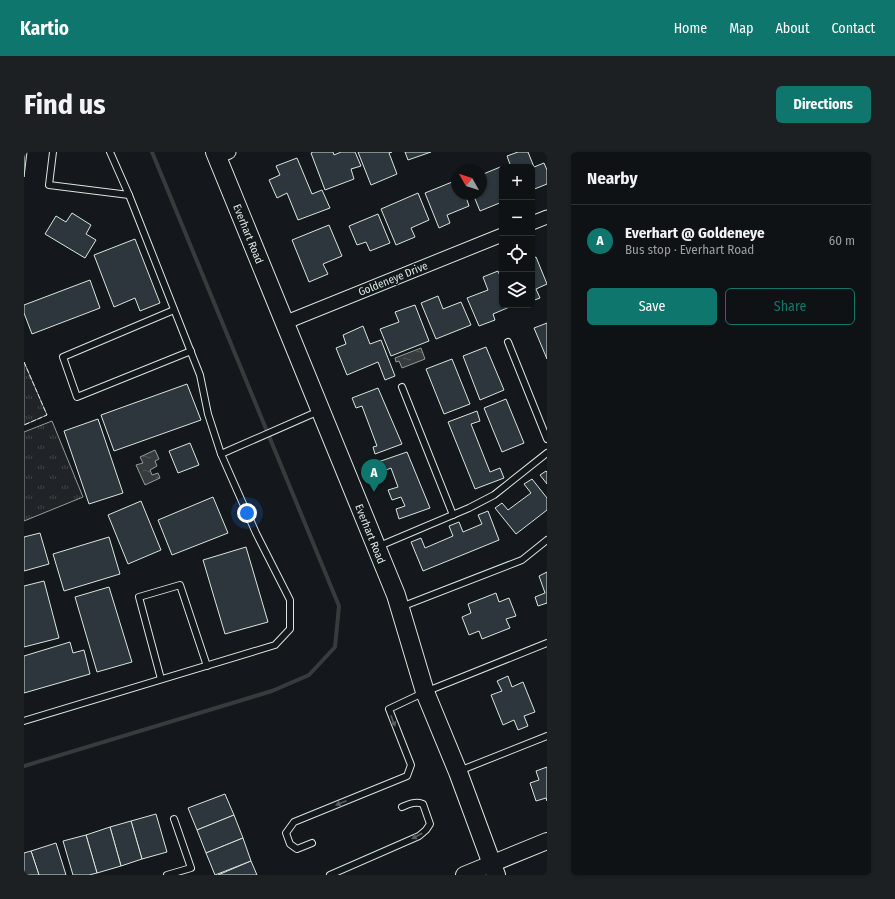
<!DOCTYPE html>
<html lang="en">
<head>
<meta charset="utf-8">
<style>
	:root { --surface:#0f1215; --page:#1d2022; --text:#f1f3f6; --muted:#9b9ea0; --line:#2f3234; --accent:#0f766e }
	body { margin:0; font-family:"Fira Sans Condensed",sans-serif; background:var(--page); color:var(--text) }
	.controls { position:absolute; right:12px; top:12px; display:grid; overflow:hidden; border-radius:6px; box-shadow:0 1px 3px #0004 }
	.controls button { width:36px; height:36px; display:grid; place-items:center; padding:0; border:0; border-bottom:1px solid var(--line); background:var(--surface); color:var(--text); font:20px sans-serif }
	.compass { position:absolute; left:427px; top:12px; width:36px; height:36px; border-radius:50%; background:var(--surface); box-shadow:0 1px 3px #0004; rotate:309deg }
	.you { position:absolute; left:223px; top:361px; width:14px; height:14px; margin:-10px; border:3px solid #fff; border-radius:50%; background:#1a73e8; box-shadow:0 0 0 6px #1a73e833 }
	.badge { display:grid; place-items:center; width:26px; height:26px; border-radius:50%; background:var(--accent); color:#fff; font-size:13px; font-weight:700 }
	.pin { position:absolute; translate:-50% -33px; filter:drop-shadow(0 1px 2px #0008) }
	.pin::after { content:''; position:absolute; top:21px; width:14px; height:12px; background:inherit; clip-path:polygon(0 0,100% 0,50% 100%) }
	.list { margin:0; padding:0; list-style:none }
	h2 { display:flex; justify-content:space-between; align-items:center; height:52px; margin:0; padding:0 16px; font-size:17px }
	h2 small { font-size:13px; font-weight:400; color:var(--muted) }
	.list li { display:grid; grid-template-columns:26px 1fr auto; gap:12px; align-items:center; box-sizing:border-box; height:72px; padding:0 16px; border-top:1px solid var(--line) }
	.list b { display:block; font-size:15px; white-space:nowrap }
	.list p { margin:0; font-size:13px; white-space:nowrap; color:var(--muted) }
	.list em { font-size:13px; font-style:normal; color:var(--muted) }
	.actions { display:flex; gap:8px; padding:12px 16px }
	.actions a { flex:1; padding:9px 0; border:1px solid var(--accent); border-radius:6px; text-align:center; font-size:14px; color:var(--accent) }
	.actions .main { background:var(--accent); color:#fff }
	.icon { flex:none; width:22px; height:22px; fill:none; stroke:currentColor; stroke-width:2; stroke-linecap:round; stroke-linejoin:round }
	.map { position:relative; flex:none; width:523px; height:723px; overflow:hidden; border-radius:6px }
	header { display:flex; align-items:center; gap:24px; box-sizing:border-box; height:56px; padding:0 20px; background:var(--accent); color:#fff }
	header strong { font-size:19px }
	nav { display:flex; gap:22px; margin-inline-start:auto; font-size:14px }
	.intro { display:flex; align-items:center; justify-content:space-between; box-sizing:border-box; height:96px; padding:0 24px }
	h1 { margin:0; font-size:28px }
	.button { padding:10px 18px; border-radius:6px; background:var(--accent); color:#fff; font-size:14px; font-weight:700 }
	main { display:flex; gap:24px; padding:0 24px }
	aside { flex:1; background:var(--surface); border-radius:6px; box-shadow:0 1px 3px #0004 }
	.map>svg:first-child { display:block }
	.grass { fill:url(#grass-tufts); stroke:#939e99 }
	.water { fill:url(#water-ripples); stroke:#939e99 }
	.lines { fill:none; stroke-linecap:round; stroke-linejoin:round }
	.stream { stroke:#363b3e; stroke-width:4 }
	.building { fill:#2c363c; stroke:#d8e6dc }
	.service-casing { stroke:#d8e6dc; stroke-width:8 }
	.minor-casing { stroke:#d8e6dc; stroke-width:15 }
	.tertiary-casing { stroke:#d8e6dc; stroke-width:18 }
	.secondary-casing { stroke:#d8e6dc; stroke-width:20 }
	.service { stroke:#14181c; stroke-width:6 }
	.minor { stroke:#14181c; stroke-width:13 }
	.tertiary { stroke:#14181c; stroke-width:16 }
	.secondary { stroke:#14181c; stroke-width:18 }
	.fence { stroke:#d8e6dc; stroke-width:1; stroke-dasharray:5 2; stroke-linecap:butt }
	.oneway { fill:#59605f }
	.labels { text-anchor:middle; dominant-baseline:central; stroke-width:3; stroke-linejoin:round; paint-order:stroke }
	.street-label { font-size:11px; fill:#d8e6dc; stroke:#14181c }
</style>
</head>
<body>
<header>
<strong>Kartio</strong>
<nav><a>Home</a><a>Map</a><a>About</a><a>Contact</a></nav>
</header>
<div class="intro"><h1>Find us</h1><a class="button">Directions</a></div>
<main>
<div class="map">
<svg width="523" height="723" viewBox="0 0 523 723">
	<defs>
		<pattern id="grass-tufts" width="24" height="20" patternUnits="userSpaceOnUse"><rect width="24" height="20" fill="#202428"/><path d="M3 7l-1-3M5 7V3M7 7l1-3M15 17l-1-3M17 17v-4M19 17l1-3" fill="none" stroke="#404447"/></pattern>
		<pattern id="water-ripples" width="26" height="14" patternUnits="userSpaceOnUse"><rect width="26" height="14" fill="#363b3e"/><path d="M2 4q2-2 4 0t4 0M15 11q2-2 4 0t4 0" fill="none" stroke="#525759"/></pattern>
	</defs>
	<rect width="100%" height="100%" fill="#14181c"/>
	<g class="grass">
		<polygon points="0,210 23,263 0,273"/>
		<polygon points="28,269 59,345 0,369 0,280"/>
	</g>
	<g class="water">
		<polygon points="397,196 401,207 378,216 375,209 372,210 371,206"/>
		<polygon points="131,298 135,307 131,309 133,314 126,318 128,323 134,321 136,326 121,333 112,313 119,311 116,305"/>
	</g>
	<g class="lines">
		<polyline class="stream" points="0,614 248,539 285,523 311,495 315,454 128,0"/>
	</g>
	<g class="building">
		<polygon points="0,0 3,0 0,25"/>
		<polygon points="289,0 309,0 310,3 317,0 331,0 337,14 327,17 330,27 301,38 287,1"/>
		<polygon points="334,0 368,0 365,1 373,22 347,33"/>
		<polygon points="381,0 407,0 384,8"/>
		<polygon points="494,0 504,0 510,15 520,11 523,18 523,32 508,38 508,15 487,15 483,4"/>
		<polygon points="273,6 288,42 298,38 306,56 274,68 263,41 253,46 245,28 256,23 252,14"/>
		<polygon points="481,13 482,15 478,15 478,50 456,59 449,42 457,42 457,23"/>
		<polygon points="433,28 433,42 441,42 445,54 423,63 426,71 415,76 401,41"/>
		<polygon points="394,41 405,68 387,76 391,85 372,93 357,57"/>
		<polygon points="48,61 67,73 62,82 72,88 61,106 21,82 32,64 42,70"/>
		<polygon points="354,62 366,91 346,99 342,90 333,93 325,74"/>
		<polygon points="305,73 318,104 299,112 304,122 285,130 268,88"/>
		<polygon points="111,87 136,151 116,159 111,146 90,155 70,103"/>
		<polygon points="512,105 523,132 512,137 516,146 508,149 508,107"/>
		<polygon points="474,119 478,129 478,153 488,154 469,162 471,168 455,174 443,146 464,138 459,125"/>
		<polygon points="66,128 76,156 8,182 0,161 0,153"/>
		<polygon points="414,144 419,157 437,150 447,173 412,187 397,151"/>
		<polygon points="391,153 405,189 367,204 356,177 375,170 371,160"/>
		<polygon points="523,171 523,207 510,176"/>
		<polygon points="339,174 346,192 357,188 371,224 361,228 354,210 323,223 312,196 322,192 319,183"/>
		<polygon points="462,195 480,238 456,248 439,204"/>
		<polygon points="428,207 446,252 420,262 402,217"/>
		<polygon points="163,232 177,268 90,299 77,263"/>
		<polygon points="354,236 378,292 351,302 349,295 353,294 338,254 332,256 328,246"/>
		<polygon points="482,247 500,291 478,300 460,256"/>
		<polygon points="453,259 456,269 447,272 466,320 476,316 480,326 451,337 424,270"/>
		<polygon points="74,267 99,341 65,352 40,279"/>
		<polygon points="166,291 175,313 154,321 145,299"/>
		<polygon points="383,300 406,356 375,367 372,357 381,354 377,345 368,348 364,338 374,335 367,316 357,320 354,310"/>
		<polygon points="522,319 523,320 523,332 516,323"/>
		<polygon points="508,327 523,346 523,358 492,382 471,356 478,351 484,358 507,341 500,332"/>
		<polygon points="189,345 204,381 148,403 134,368"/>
		<polygon points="117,349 137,398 104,412 84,363"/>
		<polygon points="464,359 475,388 399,419 387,390 397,386 401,396 429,384 425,374 435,370 439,380 458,372 454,363"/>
		<polygon points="16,381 25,412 0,419 0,385"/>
		<polygon points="85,385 96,422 40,439 29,402"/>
		<polygon points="222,395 244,470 201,482 179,408"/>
		<polygon points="523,420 523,451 514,454 511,445 521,441 515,424"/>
		<polygon points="20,429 35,486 0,495 0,434"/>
		<polygon points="85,435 108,510 73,520 51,445"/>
		<polygon points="472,441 475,450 485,446 492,464 482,467 486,476 458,487 455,479 445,483 438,465 447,461 444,452"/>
		<polygon points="46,490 49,501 60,498 66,522 0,541 0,504"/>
		<polygon points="484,524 488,535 499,530 511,560 500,564 504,574 494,578 490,568 479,573 467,543 478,539 473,529"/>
		<polygon points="523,615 523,649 522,646 512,649 506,631 515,628 512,619"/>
		<polygon points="201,642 210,663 173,678 164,656"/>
		<polygon points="132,662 143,700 118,707 107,669"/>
		<polygon points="210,663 219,686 182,701 173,678"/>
		<polygon points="107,669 118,707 97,714 86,675"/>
		<polygon points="86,675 97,714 73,721 62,683"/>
		<polygon points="62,683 73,721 65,723 49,723 39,689"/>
		<polygon points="219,686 227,709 191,723 182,701"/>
		<polygon points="32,691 42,723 15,723 7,699"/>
		<polygon points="7,699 15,723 0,723 0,701"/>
		<polygon points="227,709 233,723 194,723"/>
	</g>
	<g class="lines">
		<defs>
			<g id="service">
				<polyline points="29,0 25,33 105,43 86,0"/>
				<polyline points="105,43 176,223 184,262 197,302"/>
				<polyline points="150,158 39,205 53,245 167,199"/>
				<polyline points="484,190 523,287"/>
				<polyline points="378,235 429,363"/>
				<polyline points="353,395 445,356 470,343 523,301"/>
				<polyline points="377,455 498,408 523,388"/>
				<polyline points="137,527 115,445 156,433 183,514"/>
				<polyline points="0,569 251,493 266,477 266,448 232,381 197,302 295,259"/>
				<polyline points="435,619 523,584"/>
				<polyline points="288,691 273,697 266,692 262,681 270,670 383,624 387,613 365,557 401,540 523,491"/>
				<polyline points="143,723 167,716 150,667"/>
				<path d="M306,723L395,684L402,678L406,672L399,652C391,649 385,652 378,655"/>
			</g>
			<g id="minor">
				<polyline points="193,5 205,0"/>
				<polyline points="508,71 523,65"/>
				<polyline points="260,171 478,83"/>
			</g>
			<polyline id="tertiary" points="440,723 523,689"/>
			<polyline id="secondary" points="191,0 372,443 401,540 434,620 472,723"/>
		</defs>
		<use href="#service" class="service-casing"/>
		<use href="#minor" class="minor-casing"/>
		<use href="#tertiary" class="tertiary-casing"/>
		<use href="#secondary" class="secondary-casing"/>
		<use href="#service" class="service"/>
		<use href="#minor" class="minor"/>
		<use href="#tertiary" class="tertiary"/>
		<use href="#secondary" class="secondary"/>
		<polyline class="fence" points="0,210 23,263 0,273"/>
	</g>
	<defs><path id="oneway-solid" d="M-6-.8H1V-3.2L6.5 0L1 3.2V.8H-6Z"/></defs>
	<g class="oneway">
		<use href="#oneway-solid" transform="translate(369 569) rotate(69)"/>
		<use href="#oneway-solid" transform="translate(317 651) rotate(158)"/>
		<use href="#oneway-solid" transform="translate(393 684) rotate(152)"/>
	</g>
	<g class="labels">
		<g class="street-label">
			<text transform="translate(224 82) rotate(68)">Everhart Road</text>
			<text transform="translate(369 127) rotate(-22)">Goldeneye Drive</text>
			<text transform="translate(346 382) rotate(68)">Everhart Road</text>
		</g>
	</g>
</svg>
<div class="controls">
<button>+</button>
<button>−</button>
<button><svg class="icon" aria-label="locate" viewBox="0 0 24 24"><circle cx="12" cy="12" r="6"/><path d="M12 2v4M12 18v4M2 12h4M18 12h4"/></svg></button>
<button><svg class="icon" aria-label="layers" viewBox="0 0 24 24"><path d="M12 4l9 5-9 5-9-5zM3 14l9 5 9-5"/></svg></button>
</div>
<svg class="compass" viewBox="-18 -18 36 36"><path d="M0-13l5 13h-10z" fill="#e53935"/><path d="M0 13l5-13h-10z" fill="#9b9ea0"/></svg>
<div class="you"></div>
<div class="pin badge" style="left:350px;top:340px">A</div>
</div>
<aside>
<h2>Nearby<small></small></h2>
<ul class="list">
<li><span class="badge">A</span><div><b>Everhart @ Goldeneye</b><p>Bus stop · Everhart Road</p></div><em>60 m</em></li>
</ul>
<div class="actions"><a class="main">Save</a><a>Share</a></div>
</aside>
</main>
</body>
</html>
